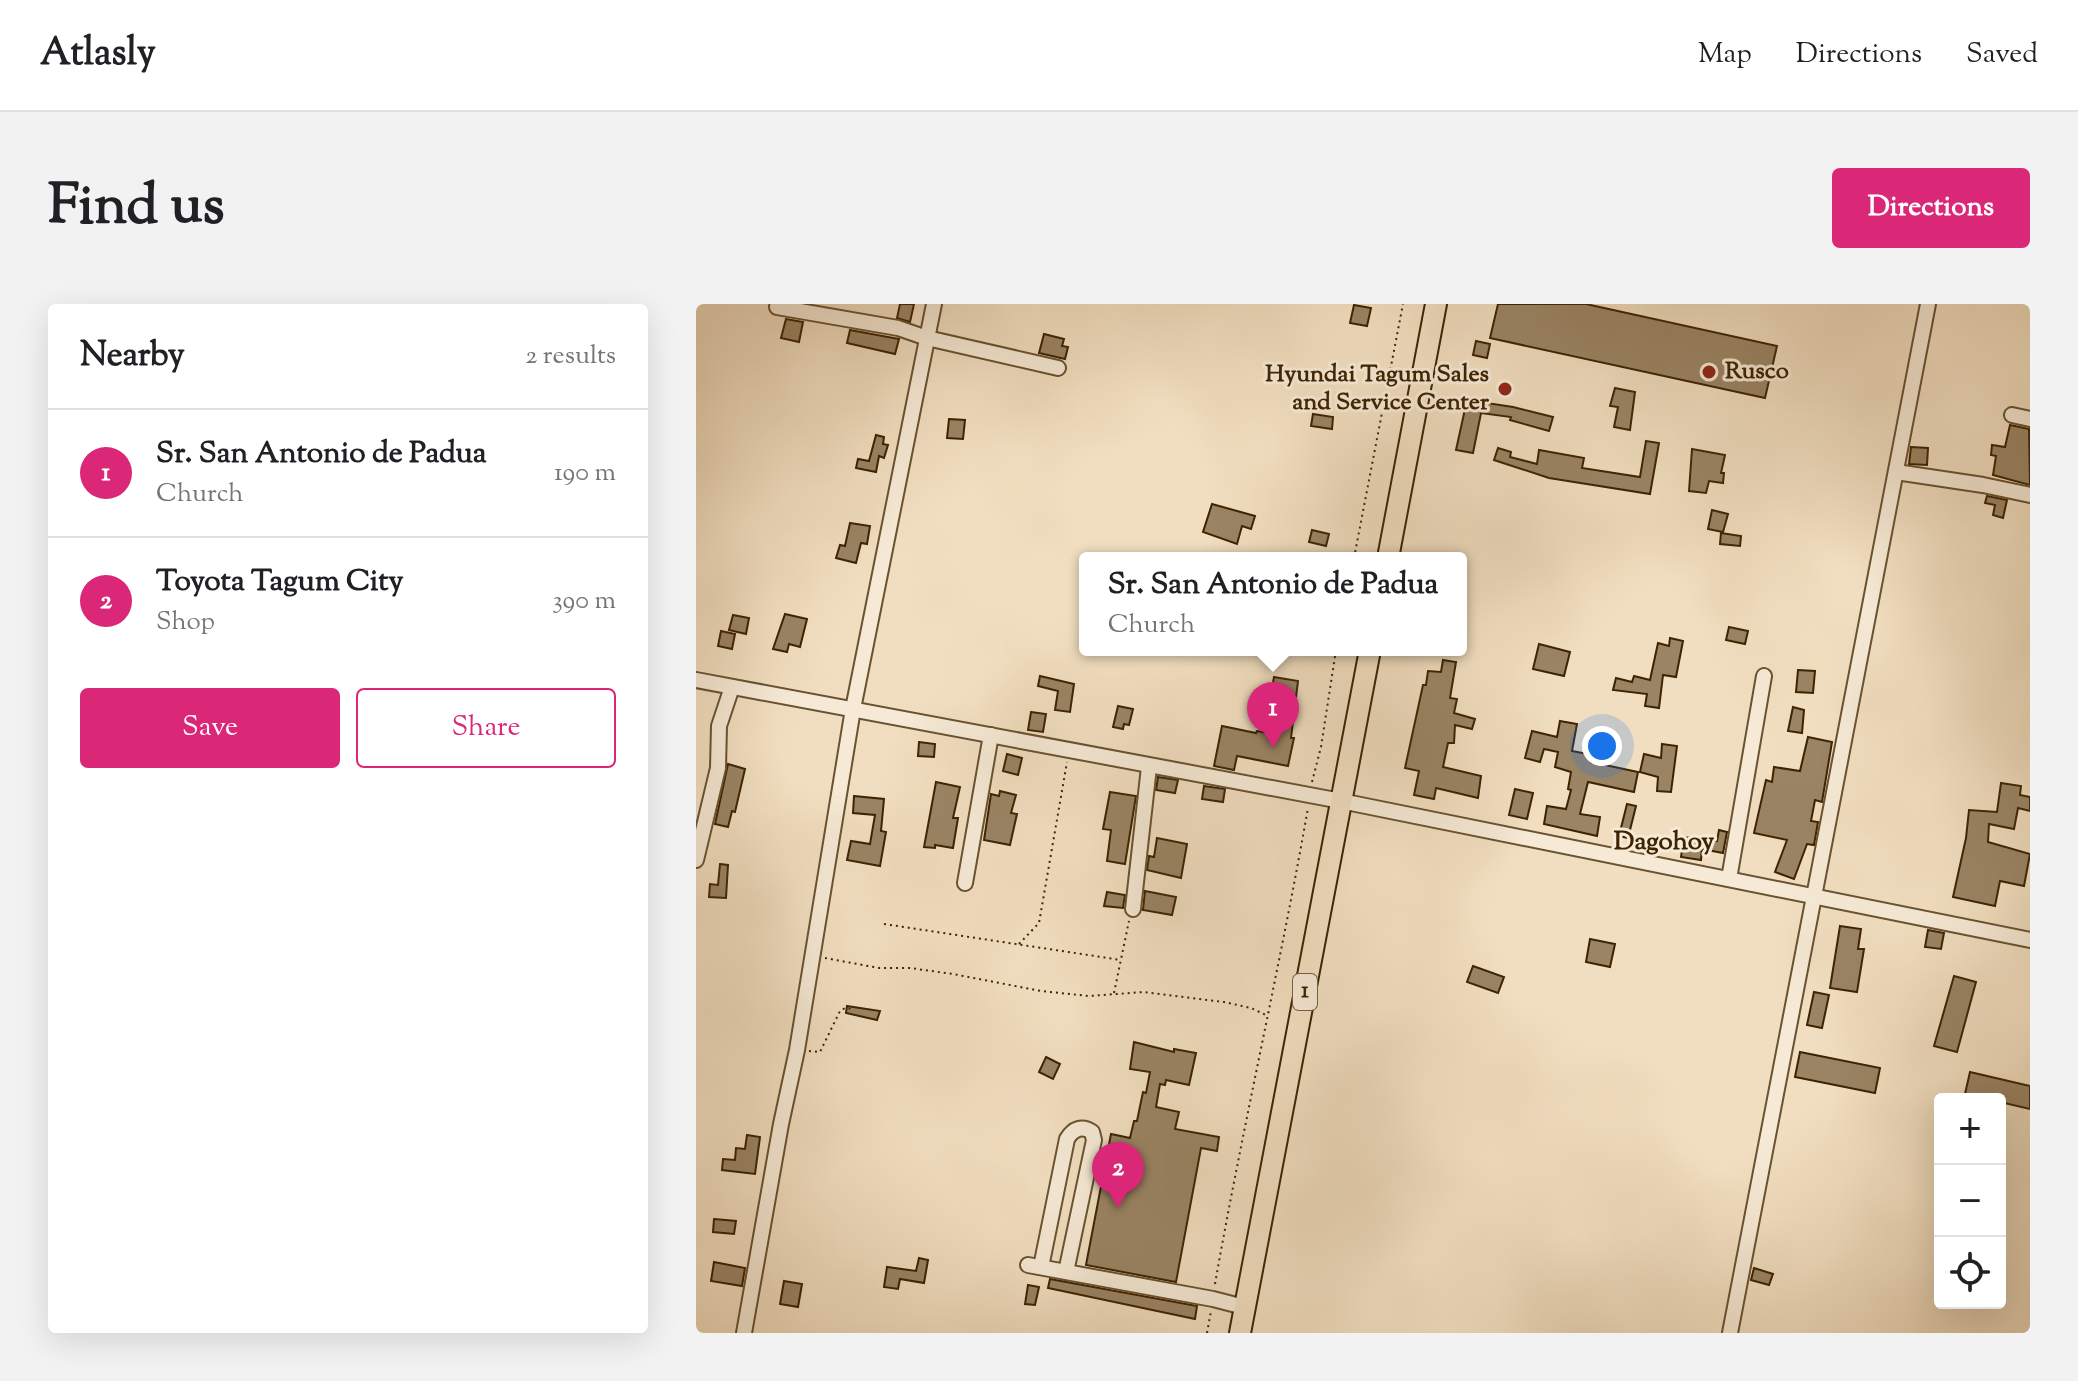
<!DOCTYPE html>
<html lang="en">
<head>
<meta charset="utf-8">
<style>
	:root { --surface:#fff; --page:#f2f2f2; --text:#202124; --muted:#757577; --line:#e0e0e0; --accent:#db2777 }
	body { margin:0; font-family:"Sorts Mill Goudy",serif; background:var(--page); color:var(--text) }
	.controls { position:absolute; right:24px; bottom:24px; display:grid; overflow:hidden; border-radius:8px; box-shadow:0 8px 32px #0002 }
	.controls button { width:72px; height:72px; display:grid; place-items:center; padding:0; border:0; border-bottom:2px solid var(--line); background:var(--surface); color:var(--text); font:40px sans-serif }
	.you { position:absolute; left:906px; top:442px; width:28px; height:28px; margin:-20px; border:6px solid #fff; border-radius:50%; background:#1a73e8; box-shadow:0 0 0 12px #1a73e833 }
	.badge { display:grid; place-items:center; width:52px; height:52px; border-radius:50%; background:var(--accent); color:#fff; font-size:26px; font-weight:700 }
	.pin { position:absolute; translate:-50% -66px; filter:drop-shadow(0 2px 4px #0008) }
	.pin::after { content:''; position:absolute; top:42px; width:28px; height:24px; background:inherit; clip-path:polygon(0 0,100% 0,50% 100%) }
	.popup { position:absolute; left:383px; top:248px; width:388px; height:104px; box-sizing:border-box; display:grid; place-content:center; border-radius:8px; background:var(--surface); filter:drop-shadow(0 2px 6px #0005); font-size:26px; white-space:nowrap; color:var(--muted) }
	.popup b { font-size:30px; color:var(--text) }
	.popup::after { content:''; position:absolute; left:50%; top:100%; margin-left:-16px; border:16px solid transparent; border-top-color:var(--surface) }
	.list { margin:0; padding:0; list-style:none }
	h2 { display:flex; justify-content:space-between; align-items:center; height:104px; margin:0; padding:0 32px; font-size:34px }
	h2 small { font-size:26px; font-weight:400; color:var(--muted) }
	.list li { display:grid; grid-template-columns:52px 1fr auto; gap:24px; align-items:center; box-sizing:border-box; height:128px; padding:0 32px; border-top:2px solid var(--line) }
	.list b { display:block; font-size:30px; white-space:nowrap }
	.list p { margin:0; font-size:26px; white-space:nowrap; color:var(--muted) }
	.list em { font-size:26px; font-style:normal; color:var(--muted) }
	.actions { display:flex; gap:16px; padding:24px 32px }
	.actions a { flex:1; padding:18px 0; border:2px solid var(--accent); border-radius:8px; text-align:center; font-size:28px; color:var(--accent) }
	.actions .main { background:var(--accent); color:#fff }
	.icon { flex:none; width:44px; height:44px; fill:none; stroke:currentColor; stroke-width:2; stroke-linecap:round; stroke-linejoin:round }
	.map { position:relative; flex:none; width:1334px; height:1029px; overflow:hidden; border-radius:8px }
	header { display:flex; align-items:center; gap:48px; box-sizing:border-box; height:112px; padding:0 40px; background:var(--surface); border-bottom:2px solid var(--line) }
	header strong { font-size:38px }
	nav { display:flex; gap:44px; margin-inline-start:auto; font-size:28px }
	.intro { display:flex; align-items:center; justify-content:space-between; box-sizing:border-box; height:192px; padding:0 48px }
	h1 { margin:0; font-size:56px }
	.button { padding:20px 36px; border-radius:8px; background:var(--accent); color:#fff; font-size:28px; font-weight:700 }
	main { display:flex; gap:48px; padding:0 48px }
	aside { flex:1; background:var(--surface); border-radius:8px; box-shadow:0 8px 32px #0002 }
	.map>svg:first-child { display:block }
	.building { fill:#9a8464; stroke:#3c2301; stroke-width:2 }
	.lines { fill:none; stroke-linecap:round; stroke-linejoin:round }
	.minor-casing { stroke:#695231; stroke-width:18 }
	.highway-casing { stroke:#3c2301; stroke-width:24 }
	.path { stroke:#3c2301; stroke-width:2; stroke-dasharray:2 4; stroke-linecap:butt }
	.minor { stroke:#f6ead6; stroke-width:14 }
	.highway { stroke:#f1dec0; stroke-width:20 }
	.poi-dot { fill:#8f2418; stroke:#f6ead6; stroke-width:3 }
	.labels { text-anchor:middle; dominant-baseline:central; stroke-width:6; stroke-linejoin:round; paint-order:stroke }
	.shield { fill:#f6ead6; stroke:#745f41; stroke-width:2 }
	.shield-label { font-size:22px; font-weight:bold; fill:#3c2301 }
	.poi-label { font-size:24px; font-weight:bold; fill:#3c2301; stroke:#f6ead6; text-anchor:start }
	.neighbourhood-label { font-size:26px; font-weight:bold; fill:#3c2301; stroke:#f6ead6 }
</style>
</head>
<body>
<header>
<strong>Atlasly</strong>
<nav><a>Map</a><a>Directions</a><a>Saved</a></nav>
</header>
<div class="intro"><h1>Find us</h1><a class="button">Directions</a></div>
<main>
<aside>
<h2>Nearby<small>2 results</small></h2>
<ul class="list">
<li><span class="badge">1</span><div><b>Sr. San Antonio de Padua</b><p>Church</p></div><em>190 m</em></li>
<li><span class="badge">2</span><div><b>Toyota Tagum City</b><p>Shop</p></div><em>390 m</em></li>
</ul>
<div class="actions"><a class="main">Save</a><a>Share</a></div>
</aside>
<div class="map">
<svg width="1334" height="1029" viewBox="0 0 1334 1029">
	<rect width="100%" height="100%" fill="#f1dec0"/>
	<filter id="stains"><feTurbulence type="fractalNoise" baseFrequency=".0025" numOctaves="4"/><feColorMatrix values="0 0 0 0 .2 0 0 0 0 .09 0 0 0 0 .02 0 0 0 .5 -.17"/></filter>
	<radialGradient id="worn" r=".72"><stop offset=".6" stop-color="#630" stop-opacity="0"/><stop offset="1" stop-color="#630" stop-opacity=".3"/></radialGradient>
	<g class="building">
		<polygon points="204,0 218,0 214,18 201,14"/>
		<polygon points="802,0 890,0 1081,42 1069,94 794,34"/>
		<polygon points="658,1 675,4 671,22 654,19"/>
		<polygon points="90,15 107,18 103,38 85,34"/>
		<polygon points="154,26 203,35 199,50 151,39"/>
		<polygon points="348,30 368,35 366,42 372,43 369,55 343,49"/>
		<polygon points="780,37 794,40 791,54 777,51"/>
		<polygon points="919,84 939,88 934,126 918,123 922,103 914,102"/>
		<polygon points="771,96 817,103 857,113 853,127 814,116 815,113 785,109 777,149 760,146"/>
		<polygon points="617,110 637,113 636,125 615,122"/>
		<polygon points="253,115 269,116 267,135 251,134"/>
		<polygon points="1314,121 1333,125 1334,181 1297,171 1300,152 1295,151 1296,141 1309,143"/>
		<polygon points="180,131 188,133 187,140 192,141 188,154 183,152 180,168 160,164 162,155 173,157"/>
		<polygon points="950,137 963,139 954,190 853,174 798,156 802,144 815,148 814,153 841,160 843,146 888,154 886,164 944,173"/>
		<polygon points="1215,143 1232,144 1231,161 1213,160"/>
		<polygon points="996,145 1029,151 1025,169 1028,169 1027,179 1013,177 1010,189 993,187"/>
		<polygon points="1291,192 1311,196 1307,214 1297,211 1299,201 1289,199"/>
		<polygon points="516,200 559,212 555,225 546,222 541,240 507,228"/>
		<polygon points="1016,206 1032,210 1027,228 1012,225"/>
		<polygon points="154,219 174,222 171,240 165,239 160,259 140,254 144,241 149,242"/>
		<polygon points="616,226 633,230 630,242 613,238"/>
		<polygon points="1025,229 1045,232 1044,242 1024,240"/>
		<polygon points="89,310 111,315 104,343 93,340 91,348 77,345"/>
		<polygon points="37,311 53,314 50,330 33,326"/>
		<polygon points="1033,323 1052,327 1049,340 1030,336"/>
		<polygon points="25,327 39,330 36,345 22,342"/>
		<polygon points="974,334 987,337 980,373 967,371 963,404 949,402 951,390 917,386 920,374 936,378 938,372 954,376 962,339 973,342"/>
		<polygon points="843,340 874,348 868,372 837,365"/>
		<polygon points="747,356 760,358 754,394 761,395 758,409 779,415 776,425 759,421 758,439 752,439 747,463 785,472 782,494 740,484 738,495 718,491 723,467 709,464 727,381 730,381 732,367 745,368"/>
		<polygon points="1102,366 1119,367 1117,389 1100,388"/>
		<polygon points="344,372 378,380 374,408 359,406 362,387 342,382"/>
		<polygon points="578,373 602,377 595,434 598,434 592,462 541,452 538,466 518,462 526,422 560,429 561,427 574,429 580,391 575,390"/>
		<polygon points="422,402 437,405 433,421 428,420 427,425 417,423"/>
		<polygon points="1097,403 1108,406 1106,429 1092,427"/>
		<polygon points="335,408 350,410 347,428 332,426"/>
		<polygon points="864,417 881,420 876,447 897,451 895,458 942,468 938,488 892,478 884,510 904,513 901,532 848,520 851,502 870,505 875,486 872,485 875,468 859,463 862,448 848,445 844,458 829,454 836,427 861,433"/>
		<polygon points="1112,433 1136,438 1126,498 1119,496 1115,517 1122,518 1118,541 1111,540 1098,575 1079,568 1091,536 1058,529 1070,476 1076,478 1078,463 1104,467"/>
		<polygon points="223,438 239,440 238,453 222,452"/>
		<polygon points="966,440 981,442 975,488 961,487 962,473 944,468 948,450 965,454"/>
		<polygon points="311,450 326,454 322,471 307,467"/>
		<polygon points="32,460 49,465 39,508 36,507 32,523 19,520"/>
		<polygon points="462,473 482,476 479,489 460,486"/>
		<polygon points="240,478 264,483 257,514 262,514 257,544 239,541 239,544 228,543"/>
		<polygon points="1305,479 1325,482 1324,491 1334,493 1334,507 1322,504 1318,525 1293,520 1292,538 1334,550 1328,582 1304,577 1299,602 1257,593 1270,534 1273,506 1301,508"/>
		<polygon points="508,482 529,485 527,498 506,495"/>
		<polygon points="819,485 837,489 831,515 813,511"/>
		<polygon points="304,487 320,491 315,509 321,510 314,541 288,536 295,490 303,492"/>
		<polygon points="414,488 440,492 429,560 411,557 415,526 407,525"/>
		<polygon points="158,492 188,495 185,527 190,528 184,562 151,556 155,537 174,540 179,511 157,509"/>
		<polygon points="931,500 940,502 932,534 923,532"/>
		<polygon points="1023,526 1031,528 1027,549 1006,545 1005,556 985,553 988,533 1021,537"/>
		<polygon points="461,534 491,540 485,574 451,566 453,552 458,553"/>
		<polygon points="24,560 32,561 30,594 13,593 14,580 22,581"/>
		<polygon points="449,587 480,593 476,611 447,606"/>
		<polygon points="411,588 429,591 427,604 408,602"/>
		<polygon points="1144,622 1165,625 1162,645 1168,645 1161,688 1134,684"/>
		<polygon points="1232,626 1248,629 1245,645 1229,643"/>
		<polygon points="894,635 919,640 914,663 890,658"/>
		<polygon points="777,662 808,673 802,689 771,678"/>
		<polygon points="1258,672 1280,678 1261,748 1238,742"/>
		<polygon points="1118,688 1133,691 1126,724 1111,721"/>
		<polygon points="151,702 184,707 181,716 150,709"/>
		<polygon points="438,738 478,748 478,745 500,749 493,781 470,776 469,781 464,780 460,803 483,808 479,825 523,833 521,847 505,844 480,978 390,961 415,830 434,834 438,817 441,817 447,788 450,789 454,768 434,765"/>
		<polygon points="1104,748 1184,764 1179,789 1099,773"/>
		<polygon points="350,753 364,760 357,775 343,768"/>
		<polygon points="1274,768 1334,782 1334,805 1304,798 1304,795 1269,790"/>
		<polygon points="51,831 64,833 59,870 26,866 27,855 39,856 40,844 49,845"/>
		<polygon points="18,915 40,917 38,930 17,928"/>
		<polygon points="223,954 232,956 228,979 204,975 202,985 188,983 191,963 220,967"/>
		<polygon points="18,958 49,964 46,982 15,977"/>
		<polygon points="1058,964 1077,970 1073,981 1055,976"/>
		<polygon points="354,975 501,1002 499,1015 352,984"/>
		<polygon points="88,977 106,980 102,1003 84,1000"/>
		<polygon points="332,981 343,983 339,1001 329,1000"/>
	</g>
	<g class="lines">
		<defs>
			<g id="minor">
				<polyline points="81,3 202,24 231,34 362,64"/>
				<polyline points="1316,111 1334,115"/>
				<polyline points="1200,168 1287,181 1334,191"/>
				<polyline points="0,376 645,497 1334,636"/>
				<polyline points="0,556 22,464 23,422 36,383"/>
				<polyline points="1033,575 1068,372"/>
				<polyline points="269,579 295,431"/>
				<polyline points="437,605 453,463"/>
				<polyline points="332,961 517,995 548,1003"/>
				<path d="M345,963L371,835C377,825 386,821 396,828L398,836L370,968"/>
				<polyline points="48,1029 85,820 101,746 157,405 238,0"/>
				<polyline points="1034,1029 1232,0"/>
			</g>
			<g id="highway">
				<polyline points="692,254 740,0"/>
				<polyline points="544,1029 674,346"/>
			</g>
		</defs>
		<use href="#minor" class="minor-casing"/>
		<use href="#highway" class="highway-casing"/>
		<g class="path">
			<polyline points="658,254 707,0"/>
			<polyline points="616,478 625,443 640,346"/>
			<polyline points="188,620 425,656"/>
			<polyline points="323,640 343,619 371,458"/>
			<polyline points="129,654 183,664 214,664 257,670 345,687 393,692 448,688 528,698 555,704 572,712"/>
			<polyline points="418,689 433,617"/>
			<polyline points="113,747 124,748 144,707 149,704 158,705"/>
			<path d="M519,980C547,821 584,663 612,504"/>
			<polyline points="511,1029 515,1007"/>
		</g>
		<use href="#minor" class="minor"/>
		<use href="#highway" class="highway"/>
	</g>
	<g class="poi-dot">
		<circle cx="1013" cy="68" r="8"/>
		<circle cx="809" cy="85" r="8"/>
	</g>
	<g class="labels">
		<rect class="shield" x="597" y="670" width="24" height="36" rx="6"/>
		<g class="shield-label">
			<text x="609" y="688">1</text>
		</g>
		<g class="poi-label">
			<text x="1029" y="68">Rusco</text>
			<text x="793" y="71" text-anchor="end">Hyundai Tagum Sales<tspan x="793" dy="28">and Service Center</tspan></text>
		</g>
		<g class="neighbourhood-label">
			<text x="968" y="538">Dagohoy</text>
		</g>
	</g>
	<rect width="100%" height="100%" filter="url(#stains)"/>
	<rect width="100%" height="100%" fill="url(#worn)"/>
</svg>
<div class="controls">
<button>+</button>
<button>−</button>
<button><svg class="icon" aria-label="locate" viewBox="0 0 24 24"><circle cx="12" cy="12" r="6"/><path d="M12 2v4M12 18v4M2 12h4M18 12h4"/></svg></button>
</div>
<div class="you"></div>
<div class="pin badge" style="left:577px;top:444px">1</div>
<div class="popup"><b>Sr. San Antonio de Padua</b>Church</div>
<div class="pin badge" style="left:422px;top:904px">2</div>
</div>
</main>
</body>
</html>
